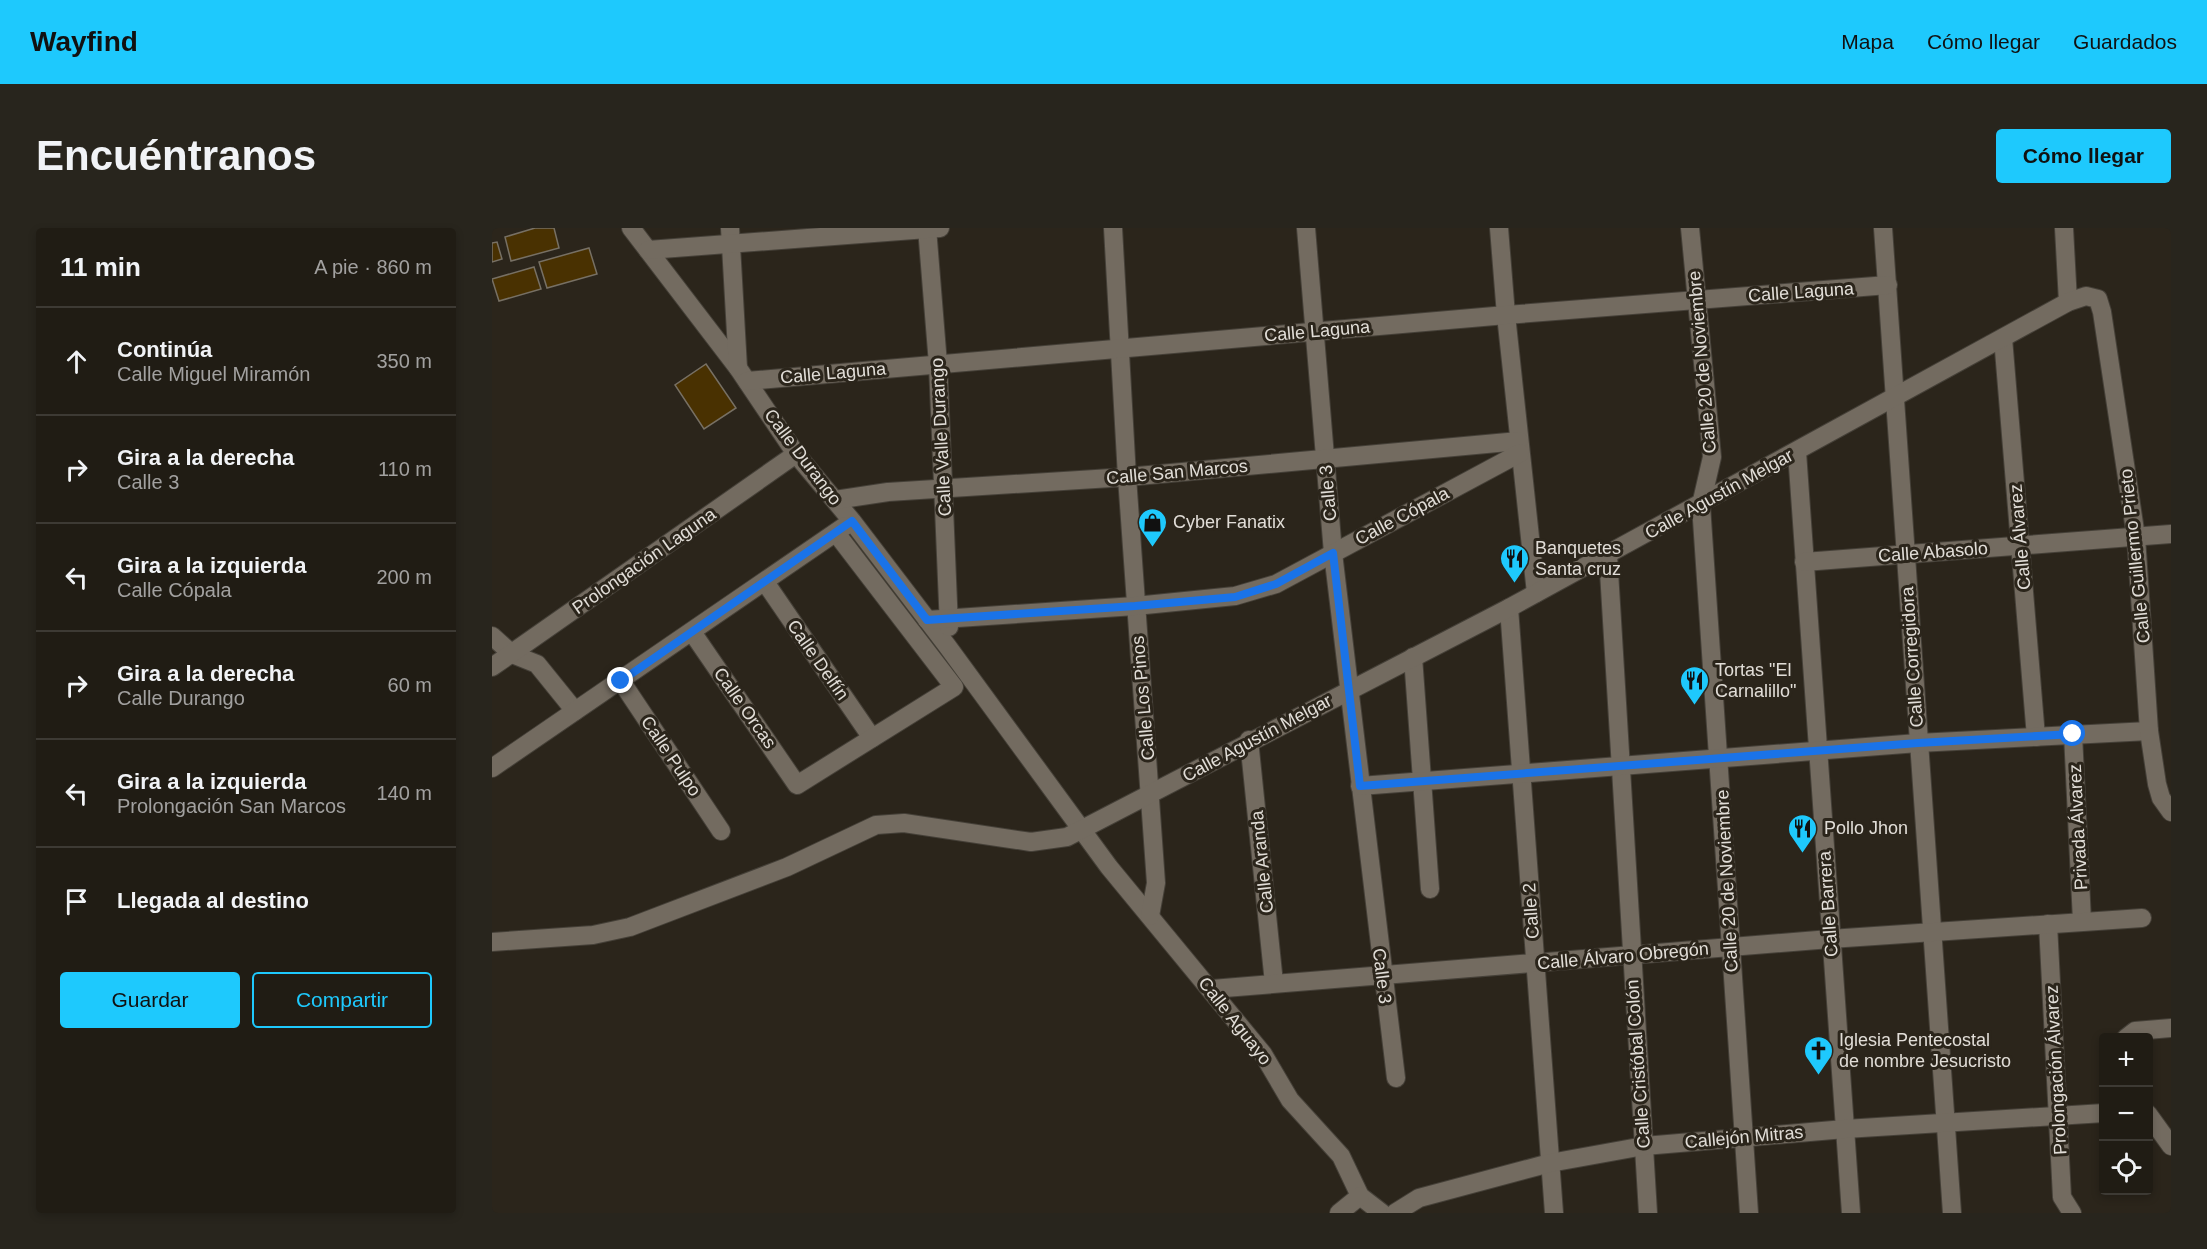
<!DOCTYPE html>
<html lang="es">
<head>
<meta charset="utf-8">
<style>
	:root { --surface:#201c14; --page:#28251d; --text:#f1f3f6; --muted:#a2a1a0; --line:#3d3a34; --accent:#1ec9fd }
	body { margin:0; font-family:Arial,sans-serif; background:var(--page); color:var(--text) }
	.controls { position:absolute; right:18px; bottom:18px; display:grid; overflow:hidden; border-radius:6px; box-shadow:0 3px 9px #0003 }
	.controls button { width:54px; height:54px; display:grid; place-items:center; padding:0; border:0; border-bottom:2px solid var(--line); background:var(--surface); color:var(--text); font:30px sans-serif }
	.stop { position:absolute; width:18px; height:18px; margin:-14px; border:4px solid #1a73e8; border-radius:50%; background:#fff }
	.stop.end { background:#1a73e8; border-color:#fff; box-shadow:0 2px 6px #0008 }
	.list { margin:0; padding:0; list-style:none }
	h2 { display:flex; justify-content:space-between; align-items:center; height:78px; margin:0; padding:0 24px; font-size:26px }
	h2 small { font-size:20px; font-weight:400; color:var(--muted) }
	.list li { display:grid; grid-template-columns:39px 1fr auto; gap:18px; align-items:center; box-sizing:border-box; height:108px; padding:0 24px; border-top:2px solid var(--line) }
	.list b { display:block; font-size:22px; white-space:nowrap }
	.list p { margin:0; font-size:20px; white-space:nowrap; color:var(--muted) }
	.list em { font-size:20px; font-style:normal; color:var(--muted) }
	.actions { display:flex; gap:12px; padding:18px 24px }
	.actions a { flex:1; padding:14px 0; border:2px solid var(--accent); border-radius:6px; text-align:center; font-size:21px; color:var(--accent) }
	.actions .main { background:var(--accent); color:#111 }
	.icon { flex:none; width:33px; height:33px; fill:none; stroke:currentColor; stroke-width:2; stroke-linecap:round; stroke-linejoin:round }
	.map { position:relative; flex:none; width:1679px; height:985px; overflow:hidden; border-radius:6px }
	header { display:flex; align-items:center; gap:36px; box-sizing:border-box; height:84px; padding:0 30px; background:var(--accent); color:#111 }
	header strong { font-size:28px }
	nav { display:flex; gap:33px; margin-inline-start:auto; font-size:21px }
	.intro { display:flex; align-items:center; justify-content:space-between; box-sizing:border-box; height:144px; padding:0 36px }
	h1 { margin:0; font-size:42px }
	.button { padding:15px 27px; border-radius:6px; background:var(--accent); color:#111; font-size:21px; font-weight:700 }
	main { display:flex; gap:36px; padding:0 36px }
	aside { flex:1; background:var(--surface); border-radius:6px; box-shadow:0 3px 9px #0003 }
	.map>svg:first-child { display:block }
	.building { fill:#493101; stroke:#777064; stroke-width:1.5 }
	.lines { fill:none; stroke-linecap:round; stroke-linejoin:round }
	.minor-casing { stroke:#454038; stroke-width:20 }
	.minor { stroke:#736b60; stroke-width:18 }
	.route { stroke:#1a73e8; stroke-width:8 }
	.labels { text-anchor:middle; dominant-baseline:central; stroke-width:6; stroke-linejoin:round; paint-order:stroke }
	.street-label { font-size:18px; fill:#e1ddd7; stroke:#2b251b }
	.poi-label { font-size:18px; fill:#e1ddd7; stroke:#2b251b; text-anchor:start }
</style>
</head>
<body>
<header>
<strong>Wayfind</strong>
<nav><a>Mapa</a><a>Cómo llegar</a><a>Guardados</a></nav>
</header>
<div class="intro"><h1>Encuéntranos</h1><a class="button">Cómo llegar</a></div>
<main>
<aside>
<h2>11 min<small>A pie · 860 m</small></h2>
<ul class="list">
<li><svg class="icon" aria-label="ahead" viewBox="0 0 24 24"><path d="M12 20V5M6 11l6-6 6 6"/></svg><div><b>Continúa</b><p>Calle Miguel Miramón</p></div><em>350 m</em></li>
<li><svg class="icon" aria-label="right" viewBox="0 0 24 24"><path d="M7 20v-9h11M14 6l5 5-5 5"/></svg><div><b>Gira a la derecha</b><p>Calle 3</p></div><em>110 m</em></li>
<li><svg class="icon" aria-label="left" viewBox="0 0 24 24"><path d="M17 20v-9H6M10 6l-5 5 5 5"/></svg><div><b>Gira a la izquierda</b><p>Calle Cópala</p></div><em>200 m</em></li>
<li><svg class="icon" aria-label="right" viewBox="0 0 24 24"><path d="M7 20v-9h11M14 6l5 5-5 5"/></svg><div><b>Gira a la derecha</b><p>Calle Durango</p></div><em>60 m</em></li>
<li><svg class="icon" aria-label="left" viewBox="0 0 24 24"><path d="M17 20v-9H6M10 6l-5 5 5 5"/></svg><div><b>Gira a la izquierda</b><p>Prolongación San Marcos</p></div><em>140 m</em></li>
<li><svg class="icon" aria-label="arrive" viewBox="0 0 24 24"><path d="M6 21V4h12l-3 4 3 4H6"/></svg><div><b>Llegada al destino</b></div></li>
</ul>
<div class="actions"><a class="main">Guardar</a><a>Compartir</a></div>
</aside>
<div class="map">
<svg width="1679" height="985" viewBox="0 0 1679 985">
	<rect width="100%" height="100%" fill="#2b251b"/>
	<g class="building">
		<polygon points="43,0 62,0 67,20 19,33 13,9"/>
		<polygon points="5,14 10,31 0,34 0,15"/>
		<polygon points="97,20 105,46 55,60 47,34"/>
		<polygon points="42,39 49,61 7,73 0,51"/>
		<polygon points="214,136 244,180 212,201 183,157"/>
	</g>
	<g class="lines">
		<defs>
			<g id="minor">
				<polyline points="139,0 246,140 304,226 360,293 456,419 617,639 771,826 798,872 849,928 868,968 890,985"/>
				<polyline points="238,0 246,140"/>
				<polyline points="435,0 446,136 457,399"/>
				<polyline points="621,0 635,249 664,655 658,688"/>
				<polyline points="814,0 841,325 904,850"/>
				<polyline points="1007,0 1014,87 1044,365"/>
				<polyline points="1198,0 1220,229 1209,277 1257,985"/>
				<polyline points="1391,0 1460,985"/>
				<polyline points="1572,0 1576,74"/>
				<polyline points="156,22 448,0"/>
				<polyline points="1511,110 1544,509"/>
				<polyline points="255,153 1014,87 1396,57"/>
				<polyline points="1305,224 1359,985"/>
				<polyline points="343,272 396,264 635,249 1027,213"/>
				<polyline points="1116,327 1156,985"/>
				<polyline points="1312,334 1679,306"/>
				<polyline points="273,354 380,510"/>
				<polyline points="1017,380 1062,985"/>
				<polyline points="435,392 643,378 743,368 784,356 1028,225"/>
				<polyline points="200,404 305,557 462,459 344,305"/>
				<polyline points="0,408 20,426 45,436 83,483"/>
				<polyline points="921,429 938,661"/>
				<polyline points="0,439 304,226"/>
				<polyline points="129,453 229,603"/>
				<polyline points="1581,506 1590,693"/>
				<polyline points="757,512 782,755"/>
				<polyline points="0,540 353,298"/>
				<polyline points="868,558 1426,515 1657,503"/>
				<polyline points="1556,696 1570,969 1580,985"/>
				<polyline points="0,714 101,707 138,699 295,639 384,597 412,595 539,614 575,609 1017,380 1576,74 1594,68 1606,71 1610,84 1644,309 1657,503 1665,556 1669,570 1679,584"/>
				<polyline points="720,761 1338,711 1650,690"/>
				<polyline points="1634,810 1643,803 1679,800"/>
				<polyline points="1656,886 1679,918"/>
				<polyline points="847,985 868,968"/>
				<polyline points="903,985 927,970 1058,935 1152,918 1353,901 1612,885"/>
			</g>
		</defs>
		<use href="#minor" class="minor-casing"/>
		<use href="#minor" class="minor"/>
	</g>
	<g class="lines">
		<polyline class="route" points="129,453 360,293 435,392 643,378 743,369 784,356 841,325 868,558 1426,515 1581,506"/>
	</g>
	<defs>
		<symbol id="shop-pin" viewBox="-11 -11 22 30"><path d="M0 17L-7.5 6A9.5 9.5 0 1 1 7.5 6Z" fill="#1ec9fd" stroke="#2b251b"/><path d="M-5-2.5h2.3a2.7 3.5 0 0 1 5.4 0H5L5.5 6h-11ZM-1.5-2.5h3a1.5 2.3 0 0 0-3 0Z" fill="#111"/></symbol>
		<symbol id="restaurant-pin" viewBox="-11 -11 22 30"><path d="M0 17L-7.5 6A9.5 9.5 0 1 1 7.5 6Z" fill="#1ec9fd" stroke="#2b251b"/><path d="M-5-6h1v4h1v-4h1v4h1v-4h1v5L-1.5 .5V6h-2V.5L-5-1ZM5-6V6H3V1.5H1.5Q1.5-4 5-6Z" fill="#111"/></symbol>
		<symbol id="church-pin" viewBox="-11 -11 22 30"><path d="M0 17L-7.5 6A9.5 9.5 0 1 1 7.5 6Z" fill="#1ec9fd" stroke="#2b251b"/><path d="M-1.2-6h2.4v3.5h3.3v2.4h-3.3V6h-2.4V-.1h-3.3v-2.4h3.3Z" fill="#111"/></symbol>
	</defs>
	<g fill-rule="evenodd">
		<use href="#shop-pin" x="644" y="278" width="33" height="45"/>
		<use href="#restaurant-pin" x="1006" y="314" width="33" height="45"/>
		<use href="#restaurant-pin" x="1186" y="436" width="33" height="45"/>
		<use href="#restaurant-pin" x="1294" y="584" width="33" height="45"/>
		<use href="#church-pin" x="1310" y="806" width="33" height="45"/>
	</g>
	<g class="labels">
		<g class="street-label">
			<text transform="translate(1309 64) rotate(-4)">Calle Laguna</text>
			<text transform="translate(825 103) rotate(-5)">Calle Laguna</text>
			<text transform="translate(1210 134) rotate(-95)">Calle 20 de Noviembre</text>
			<text transform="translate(341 145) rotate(-5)">Calle Laguna</text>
			<text transform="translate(449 209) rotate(-93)">Calle Valle Durango</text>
			<text transform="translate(311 229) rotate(53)">Calle Durango</text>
			<text transform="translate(685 244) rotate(-5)">Calle San Marcos</text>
			<text transform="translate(836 265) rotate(-95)">Calle 3</text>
			<text transform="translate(1227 266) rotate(-29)">Calle Agustín Melgar</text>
			<text transform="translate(910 288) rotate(-28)">Calle Cópala</text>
			<text transform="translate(1528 309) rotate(-95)">Calle Álvarez</text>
			<text transform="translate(1441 324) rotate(-4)">Calle Abasolo</text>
			<text transform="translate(1643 328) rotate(-96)">Calle Guillermo Prieto</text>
			<text transform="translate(152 333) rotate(-35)">Prolongación Laguna</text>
			<text transform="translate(1420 429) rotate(-94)">Calle Corregidora</text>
			<text transform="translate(326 432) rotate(55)">Calle Delfín</text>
			<text transform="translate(651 470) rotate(-95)">Calle Los Pinos</text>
			<text transform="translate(253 480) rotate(55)">Calle Orcas</text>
			<text transform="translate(765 510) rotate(-28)">Calle Agustín Melgar</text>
			<text transform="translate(179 528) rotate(56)">Calle Pulpo</text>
			<text transform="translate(1586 599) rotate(-93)">Privada Álvarez</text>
			<text transform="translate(770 634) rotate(-96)">Calle Aranda</text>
			<text transform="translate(1235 653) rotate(-93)">Calle 20 de Noviembre</text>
			<text transform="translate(1336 676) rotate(-94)">Calle Barrera</text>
			<text transform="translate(1039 683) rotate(-94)">Calle 2</text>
			<text transform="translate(1131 728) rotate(-5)">Calle Álvaro Obregón</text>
			<text transform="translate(890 748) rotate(83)">Calle 3</text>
			<text transform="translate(743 793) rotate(52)">Calle Aguayo</text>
			<text transform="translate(1146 836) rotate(-94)">Calle Cristóbal Colón</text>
			<text transform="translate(1564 842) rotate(-93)">Prolongación Álvarez</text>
			<text transform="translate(1252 909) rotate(-5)">Callejón Mitras</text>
		</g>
		<g class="poi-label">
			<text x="681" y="294">Cyber Fanatix</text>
			<text x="1043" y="320">Banquetes<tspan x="1043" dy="21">Santa cruz</tspan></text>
			<text x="1223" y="442">Tortas "El<tspan x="1223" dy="21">Carnalillo"</tspan></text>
			<text x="1332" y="600">Pollo Jhon</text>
			<text x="1347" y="812">Iglesia Pentecostal<tspan x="1347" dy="21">de nombre Jesucristo</tspan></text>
		</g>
	</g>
</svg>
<div class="controls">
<button>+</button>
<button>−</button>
<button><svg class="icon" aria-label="locate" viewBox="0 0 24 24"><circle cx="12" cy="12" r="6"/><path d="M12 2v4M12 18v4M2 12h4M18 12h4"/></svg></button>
</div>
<div class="stop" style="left:1581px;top:506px"></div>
<div class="stop end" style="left:129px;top:453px"></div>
</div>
</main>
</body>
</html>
